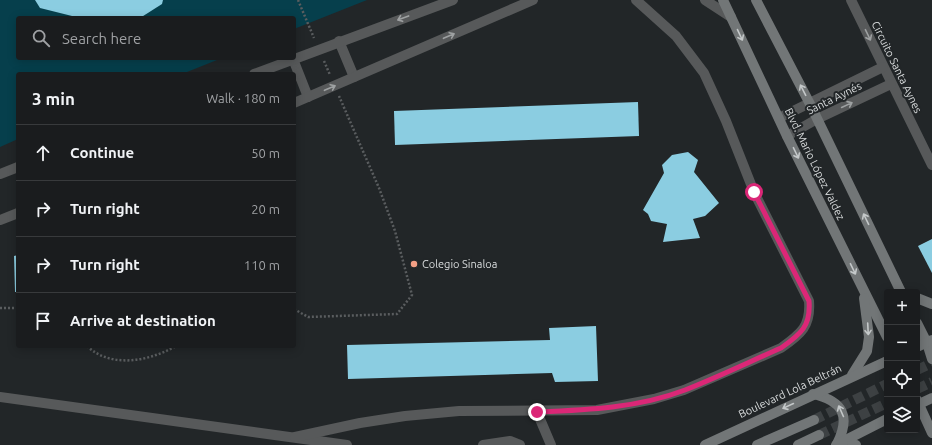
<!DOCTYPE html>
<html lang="en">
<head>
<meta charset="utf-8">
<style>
	:root { --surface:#1a1c1e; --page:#27292b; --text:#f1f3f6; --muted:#9fa1a4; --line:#383a3c }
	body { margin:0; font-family:Ubuntu,sans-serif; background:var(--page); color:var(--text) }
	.controls { position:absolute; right:12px; bottom:12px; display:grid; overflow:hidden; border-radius:4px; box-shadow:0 2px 10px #0003 }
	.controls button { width:36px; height:36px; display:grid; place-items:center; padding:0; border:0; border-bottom:1px solid var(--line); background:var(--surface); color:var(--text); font:20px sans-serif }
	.stop { position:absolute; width:12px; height:12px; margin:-9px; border:3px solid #db2777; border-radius:50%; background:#fff }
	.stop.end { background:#db2777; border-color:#fff; box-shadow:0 1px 4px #0008 }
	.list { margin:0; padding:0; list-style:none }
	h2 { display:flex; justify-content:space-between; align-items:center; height:52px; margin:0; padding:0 16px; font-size:17px }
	h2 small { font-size:13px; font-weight:400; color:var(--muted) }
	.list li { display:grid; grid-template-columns:26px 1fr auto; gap:12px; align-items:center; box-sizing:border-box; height:56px; padding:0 16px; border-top:1px solid var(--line) }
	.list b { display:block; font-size:15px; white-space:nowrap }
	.list em { font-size:13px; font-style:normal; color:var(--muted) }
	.icon { flex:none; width:22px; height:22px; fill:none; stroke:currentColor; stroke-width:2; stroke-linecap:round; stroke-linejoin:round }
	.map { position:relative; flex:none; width:932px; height:445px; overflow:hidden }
	.search { position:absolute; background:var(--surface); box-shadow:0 2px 10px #0003; left:16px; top:16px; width:280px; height:44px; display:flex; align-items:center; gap:10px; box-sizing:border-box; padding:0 14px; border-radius:4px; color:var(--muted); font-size:15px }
	.panel { position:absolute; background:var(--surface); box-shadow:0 2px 10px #0003; left:16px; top:72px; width:280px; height:276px; border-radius:4px }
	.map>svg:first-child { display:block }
	.green { fill:#063f4c }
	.building { fill:#8bcde1 }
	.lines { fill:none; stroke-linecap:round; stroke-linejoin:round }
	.secondary-tunnel { stroke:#3d4143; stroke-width:10; stroke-dasharray:10 5; stroke-linecap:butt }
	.path { stroke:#5a5d5f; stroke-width:2.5; stroke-dasharray:2 2; stroke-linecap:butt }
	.lane { stroke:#57595a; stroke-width:10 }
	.street { stroke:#57595a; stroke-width:10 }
	.secondary { stroke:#727677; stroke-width:10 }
	.oneway { stroke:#9ea1a2 }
	.oneway2 { stroke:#c4c8c9 }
	.route { stroke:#db2777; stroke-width:5 }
	.poi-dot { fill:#f39f85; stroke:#222628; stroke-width:1.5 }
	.labels { text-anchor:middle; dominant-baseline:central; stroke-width:4; stroke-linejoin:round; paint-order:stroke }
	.street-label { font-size:11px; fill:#d9dcdd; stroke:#222628 }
	.poi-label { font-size:11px; fill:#d9dcdd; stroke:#222628; text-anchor:start }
</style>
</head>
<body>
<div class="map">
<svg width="932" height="445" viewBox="0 0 932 445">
	<rect width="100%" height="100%" fill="#222628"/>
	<polygon class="green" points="0,0 367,0 294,29 294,18 18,18 18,58 222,58 182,74 18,74 18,139 0,147"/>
	<g class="building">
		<polygon points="35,0 163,0 162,4 140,18 80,18 40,8"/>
		<polygon points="638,102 639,136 395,145 394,111"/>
		<polygon points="688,152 698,160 694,172 719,203 705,216 693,219 700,238 663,242 667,224 651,221 648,214 643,210 664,173 662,165 672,155"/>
		<polygon points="932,239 932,273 918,246"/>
		<polygon points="18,255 18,292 15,292 14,256"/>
		<polygon points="596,326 598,381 555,382 552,373 348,379 347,345 550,340 549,328"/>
	</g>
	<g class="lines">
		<g class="secondary-tunnel">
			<polyline points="917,370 932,363"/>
			<polyline points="917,389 932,382"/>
			<polyline points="814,420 887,384"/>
			<polyline points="819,435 887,403"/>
		</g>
		<g class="path">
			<polyline points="298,0 314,38"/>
			<polyline points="324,61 330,75"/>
			<polyline points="0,308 18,308"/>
			<polyline points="294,309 308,317 397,314 412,295 395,231 379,188 339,96"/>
			<path d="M87,346C111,369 150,361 176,346"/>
		</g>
		<g class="lane">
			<polyline points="705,0 731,17"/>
			<polyline points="339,41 354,77"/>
			<polyline points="293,59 308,97"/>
			<polyline points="254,74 453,0"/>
			<polyline points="294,103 533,0"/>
			<polyline points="0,174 18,167"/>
			<polyline points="0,220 18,213"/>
			<polyline points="0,397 347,445"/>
			<polyline points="537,412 551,445"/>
			<path d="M295,437L360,423L405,416L459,411L597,410L654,399L684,390L781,348C801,334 811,326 809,301L754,192L726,121L704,73L676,36L636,0"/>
			<polyline points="483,445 510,441 520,445"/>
		</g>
		<g class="street">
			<polyline points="851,0 932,165"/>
			<polyline points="779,118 883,67"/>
			<polyline points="787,136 817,119 891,84"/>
		</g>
		<g class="secondary">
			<polyline points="723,0 787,136 887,337"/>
			<polyline points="756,0 810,104 901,292"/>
			<polyline points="917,298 932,304"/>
			<polyline points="917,323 927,343 932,359"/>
			<polyline points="917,347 932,340"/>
			<polyline points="852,375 867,351 869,337 864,298"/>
			<path d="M813,394C843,401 851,416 837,444"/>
			<polyline points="917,400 932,433"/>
			<polyline points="917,405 932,398"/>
			<polyline points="705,445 887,361"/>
			<polyline points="757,445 814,420"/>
			<polyline points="798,445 819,435"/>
			<polyline points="836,445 887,419"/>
			<polyline points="852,445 856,445"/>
		</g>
	</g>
	<defs><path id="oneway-shaft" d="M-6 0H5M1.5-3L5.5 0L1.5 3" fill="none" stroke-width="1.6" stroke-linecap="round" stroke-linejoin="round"/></defs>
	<g class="oneway">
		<use href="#oneway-shaft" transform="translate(403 18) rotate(160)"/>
		<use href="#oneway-shaft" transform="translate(868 35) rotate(64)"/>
		<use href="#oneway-shaft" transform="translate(449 36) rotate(-23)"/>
		<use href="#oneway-shaft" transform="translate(330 88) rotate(-23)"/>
		<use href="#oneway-shaft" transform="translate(847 105) rotate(-25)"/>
	</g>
	<g class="oneway2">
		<use href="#oneway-shaft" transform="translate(740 35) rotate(65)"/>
		<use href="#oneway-shaft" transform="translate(803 90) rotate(-117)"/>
		<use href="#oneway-shaft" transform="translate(796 153) rotate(64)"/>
		<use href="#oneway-shaft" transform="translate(866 219) rotate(-116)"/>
		<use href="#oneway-shaft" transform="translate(853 269) rotate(64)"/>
		<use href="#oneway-shaft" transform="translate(868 329) rotate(87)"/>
		<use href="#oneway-shaft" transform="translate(788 406) rotate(155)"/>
		<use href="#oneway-shaft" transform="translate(841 411) rotate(-114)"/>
	</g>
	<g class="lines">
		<path class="route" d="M537,412C587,410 638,408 685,390C718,377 749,362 781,348C801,334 811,326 809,301L754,192"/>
	</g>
	<circle class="poi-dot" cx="414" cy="264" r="4"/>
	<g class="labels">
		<g class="street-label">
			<text transform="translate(897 67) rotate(64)">Circuito Santa Aynes</text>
			<text transform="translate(834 98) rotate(-26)">Santa Aynés</text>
			<text transform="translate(815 164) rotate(64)">Blvd. Mario López Valdez</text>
			<text transform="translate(790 391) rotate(-25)">Boulevard Lola Beltrán</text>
		</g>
		<g class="poi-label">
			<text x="422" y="264">Colegio Sinaloa</text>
		</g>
	</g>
</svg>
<div class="controls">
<button>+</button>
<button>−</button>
<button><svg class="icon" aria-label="locate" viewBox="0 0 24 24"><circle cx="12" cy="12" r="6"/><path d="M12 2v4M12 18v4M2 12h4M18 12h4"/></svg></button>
<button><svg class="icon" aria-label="layers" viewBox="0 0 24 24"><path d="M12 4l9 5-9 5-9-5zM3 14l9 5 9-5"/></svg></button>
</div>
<div class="stop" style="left:754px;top:192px"></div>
<div class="stop end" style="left:537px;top:412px"></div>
<div class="search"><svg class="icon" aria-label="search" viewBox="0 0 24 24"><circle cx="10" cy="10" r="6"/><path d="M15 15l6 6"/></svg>Search here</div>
<section class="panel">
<h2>3 min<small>Walk · 180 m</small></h2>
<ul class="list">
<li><svg class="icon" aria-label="ahead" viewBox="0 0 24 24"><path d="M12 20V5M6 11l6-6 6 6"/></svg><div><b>Continue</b></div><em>50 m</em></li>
<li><svg class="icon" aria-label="right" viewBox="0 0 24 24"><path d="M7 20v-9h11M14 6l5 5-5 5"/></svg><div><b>Turn right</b></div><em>20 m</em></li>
<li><svg class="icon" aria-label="right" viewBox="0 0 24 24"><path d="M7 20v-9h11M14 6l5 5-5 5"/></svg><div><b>Turn right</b></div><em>110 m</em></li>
<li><svg class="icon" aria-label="arrive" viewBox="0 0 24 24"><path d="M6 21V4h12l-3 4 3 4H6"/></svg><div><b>Arrive at destination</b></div></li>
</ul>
</section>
</div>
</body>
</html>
